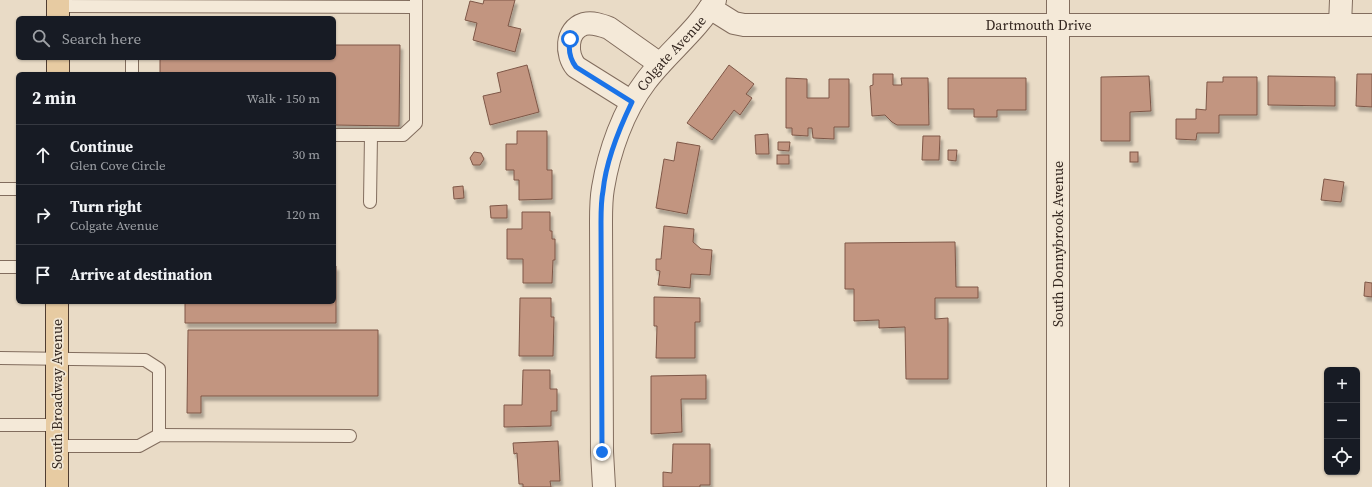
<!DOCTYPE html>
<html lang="en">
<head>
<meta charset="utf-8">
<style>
	:root { --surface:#171b24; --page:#20242c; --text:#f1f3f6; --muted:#9ea1a6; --line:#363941 }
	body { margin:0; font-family:"Source Serif 4",serif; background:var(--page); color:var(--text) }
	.controls { position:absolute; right:12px; bottom:12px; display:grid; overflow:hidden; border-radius:6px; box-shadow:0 1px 3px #0004 }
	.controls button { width:36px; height:36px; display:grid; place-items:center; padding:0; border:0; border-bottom:1px solid var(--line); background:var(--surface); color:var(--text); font:20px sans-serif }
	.stop { position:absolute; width:12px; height:12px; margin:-9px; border:3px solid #1a73e8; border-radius:50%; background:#fff }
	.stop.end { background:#1a73e8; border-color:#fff; box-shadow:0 1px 4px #0008 }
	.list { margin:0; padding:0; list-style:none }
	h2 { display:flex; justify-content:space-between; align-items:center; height:52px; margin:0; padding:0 16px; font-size:17px }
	h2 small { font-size:13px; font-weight:400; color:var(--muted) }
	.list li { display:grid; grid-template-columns:26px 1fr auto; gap:12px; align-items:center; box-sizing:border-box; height:60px; padding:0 16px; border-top:1px solid var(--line) }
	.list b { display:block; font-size:15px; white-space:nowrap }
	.list p { margin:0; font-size:13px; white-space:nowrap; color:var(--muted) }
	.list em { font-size:13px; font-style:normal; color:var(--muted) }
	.icon { flex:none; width:22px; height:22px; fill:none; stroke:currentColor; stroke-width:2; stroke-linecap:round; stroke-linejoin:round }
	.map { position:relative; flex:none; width:1372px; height:487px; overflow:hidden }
	.search { position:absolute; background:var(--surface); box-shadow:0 1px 3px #0004; left:16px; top:16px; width:320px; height:44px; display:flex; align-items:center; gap:10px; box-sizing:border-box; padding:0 14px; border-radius:6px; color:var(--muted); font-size:15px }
	.panel { position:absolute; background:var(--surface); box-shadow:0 1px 3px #0004; left:16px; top:72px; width:320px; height:232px; border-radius:6px }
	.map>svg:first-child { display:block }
	.building { fill:#c29580; stroke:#7e5747; filter:url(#shadow) }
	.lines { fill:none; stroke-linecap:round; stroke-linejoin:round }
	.lane-casing { stroke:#826d5e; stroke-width:14 }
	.street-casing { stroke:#826d5e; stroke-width:24 }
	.primary-casing { stroke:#503d31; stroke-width:24 }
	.lane { stroke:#f4e9d8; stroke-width:12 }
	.street { stroke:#f4e9d8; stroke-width:22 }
	.primary { stroke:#e7cba2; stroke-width:22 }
	.route { stroke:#1a73e8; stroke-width:5 }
	.labels { text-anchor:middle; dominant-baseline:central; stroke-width:3.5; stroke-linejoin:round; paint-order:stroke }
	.street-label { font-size:14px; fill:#342720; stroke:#f1e6d4 }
</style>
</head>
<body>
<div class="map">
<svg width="1372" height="487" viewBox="0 0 1372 487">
	<defs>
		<filter id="shadow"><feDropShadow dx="2.5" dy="4.5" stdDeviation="1" flood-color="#0004"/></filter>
	</defs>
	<rect width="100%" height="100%" fill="#e9dbc6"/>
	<g class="building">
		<polygon points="484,0 515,0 508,26 521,29 515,52 473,40 477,23 465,20 470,1 483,4"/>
		<polygon points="334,45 400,45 399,126 334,125 334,74 160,74 160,58 334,58"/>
		<polygon points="527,65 539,112 490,125 483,96 501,92 497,73"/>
		<polygon points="729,65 754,84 746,94 752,98 740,115 734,110 712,140 687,123"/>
		<polygon points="873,74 893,74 893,85 902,85 901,78 928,78 929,125 897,125 892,122 885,115 872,116 870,86 873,85"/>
		<polygon points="1357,74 1372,74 1372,107 1356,106"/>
		<polygon points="1149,76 1151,111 1130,112 1130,141 1101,141 1101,77"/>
		<polygon points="1268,76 1335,77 1335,106 1268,105"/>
		<polygon points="1223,77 1257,77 1257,115 1219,115 1219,133 1197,133 1196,140 1176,139 1176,119 1196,119 1196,109 1206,110 1207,82 1223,82"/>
		<polygon points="786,78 807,79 807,98 829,98 829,79 849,79 849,127 834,127 834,139 813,138 812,128 808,128 808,136 792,135 792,128 786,128"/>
		<polygon points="948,78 1026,78 1026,110 997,110 997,117 974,117 974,109 948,109"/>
		<polygon points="517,131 547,131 547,170 552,170 552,199 519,200 519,180 514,180 514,170 506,170 506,144 517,144"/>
		<polygon points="768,134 769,154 756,154 755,135"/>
		<polygon points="923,136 940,136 939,160 922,160"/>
		<polygon points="677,142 700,146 687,214 656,208 664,159 674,161"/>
		<polygon points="778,142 790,142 789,151 778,150"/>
		<polygon points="948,150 957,150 956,161 948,160"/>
		<polygon points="474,152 481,153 484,159 480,165 473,165 470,158"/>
		<rect x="1130" y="152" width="8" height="10"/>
		<rect x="777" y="155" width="12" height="9"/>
		<polygon points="1324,179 1344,182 1341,202 1321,200"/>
		<polygon points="463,186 464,198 454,199 453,187"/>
		<polygon points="507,205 507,218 491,218 490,206"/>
		<polygon points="522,212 550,212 550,231 552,231 552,239 555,239 555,260 553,260 552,283 523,283 523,259 507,259 507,229 522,229"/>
		<polygon points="664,226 694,229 693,242 701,249 712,250 710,275 691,274 690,288 658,285 660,271 656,270 656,259 661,259"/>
		<polygon points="955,242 956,287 978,287 978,298 935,298 935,319 948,318 948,379 906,379 905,327 879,328 879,320 854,321 854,289 845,289 845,243"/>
		<polygon points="334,266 336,266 336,323 185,323 185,302 334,302"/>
		<polygon points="1365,282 1372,283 1372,297 1364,296"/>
		<polygon points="654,297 700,298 700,322 695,322 695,358 656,358 657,326 654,326"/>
		<polygon points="520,298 551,298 551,317 554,317 553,356 519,356"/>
		<polygon points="188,330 378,330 378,396 201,396 201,413 187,413"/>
		<polygon points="523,370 550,370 550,389 557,389 557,411 551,411 551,426 504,427 504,405 522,405"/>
		<polygon points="706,375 706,399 681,399 682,432 651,434 651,376"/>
		<polygon points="558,441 560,481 550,481 551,487 523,487 523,484 519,484 517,453 514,454 513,443"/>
		<polygon points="673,444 710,444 710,485 700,485 700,487 663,487 663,472 672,473"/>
	</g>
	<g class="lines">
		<defs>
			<g id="lane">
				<polyline points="58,6 416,7"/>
				<polyline points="132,58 132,74"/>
				<polyline points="334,135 403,135 416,123 416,0"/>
				<polyline points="0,189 18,189"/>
				<polyline points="370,202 371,135"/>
				<polyline points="0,267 18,267"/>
				<polyline points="0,358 145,360 159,369 159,435"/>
				<polyline points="0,425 57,425"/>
				<polyline points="57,446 139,446 159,435 350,436"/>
			</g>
			<g id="street">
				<path id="s1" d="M710,8L734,23L744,25H1372"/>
				<polyline points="1340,25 1341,0"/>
				<path d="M632,102L576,67C566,55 565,30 584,24C593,22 601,25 609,28L660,64"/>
				<path id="s2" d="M604,487L602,452L601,222C601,211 601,199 603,188C609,152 623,111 646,81C667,53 697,31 715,0"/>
				<polyline points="1058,487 1058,0"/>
			</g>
			<g id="primary">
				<polyline points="58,18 58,0"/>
				<polyline points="58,74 58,58"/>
				<polyline points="57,487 57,302"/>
			</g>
		</defs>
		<use href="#lane" class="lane-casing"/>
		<use href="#street" class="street-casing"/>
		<use href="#primary" class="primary-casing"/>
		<use href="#lane" class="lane"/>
		<use href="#street" class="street"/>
		<use href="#primary" class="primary"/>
	</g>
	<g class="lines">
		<path class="route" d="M570,39C568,50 570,59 576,67L632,102C619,129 606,160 603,191C601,201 601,212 601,222L602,452"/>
	</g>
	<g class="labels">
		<g class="street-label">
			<text stroke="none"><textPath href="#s1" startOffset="333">Dartmouth Drive</textPath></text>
			<text stroke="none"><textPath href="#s2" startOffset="453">Colgate Avenue</textPath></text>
			<text transform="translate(1058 244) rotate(-90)">South Donnybrook Avenue</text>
			<text transform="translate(57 394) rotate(-90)">South Broadway Avenue</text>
		</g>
	</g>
</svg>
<div class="controls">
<button>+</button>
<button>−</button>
<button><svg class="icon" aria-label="locate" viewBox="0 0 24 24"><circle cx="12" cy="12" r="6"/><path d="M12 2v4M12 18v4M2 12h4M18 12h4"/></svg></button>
</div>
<div class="stop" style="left:570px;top:39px"></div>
<div class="stop end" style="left:602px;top:452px"></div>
<div class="search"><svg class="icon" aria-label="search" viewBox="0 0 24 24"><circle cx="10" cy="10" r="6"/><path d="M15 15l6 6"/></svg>Search here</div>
<section class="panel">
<h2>2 min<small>Walk · 150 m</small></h2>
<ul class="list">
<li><svg class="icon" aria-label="ahead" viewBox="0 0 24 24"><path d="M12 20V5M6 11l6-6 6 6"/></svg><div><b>Continue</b><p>Glen Cove Circle</p></div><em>30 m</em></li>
<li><svg class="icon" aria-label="right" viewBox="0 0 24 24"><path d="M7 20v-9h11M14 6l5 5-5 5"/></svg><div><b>Turn right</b><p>Colgate Avenue</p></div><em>120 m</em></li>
<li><svg class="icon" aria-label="arrive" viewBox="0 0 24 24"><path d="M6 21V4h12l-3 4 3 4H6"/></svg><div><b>Arrive at destination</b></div></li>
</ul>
</section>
</div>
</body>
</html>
